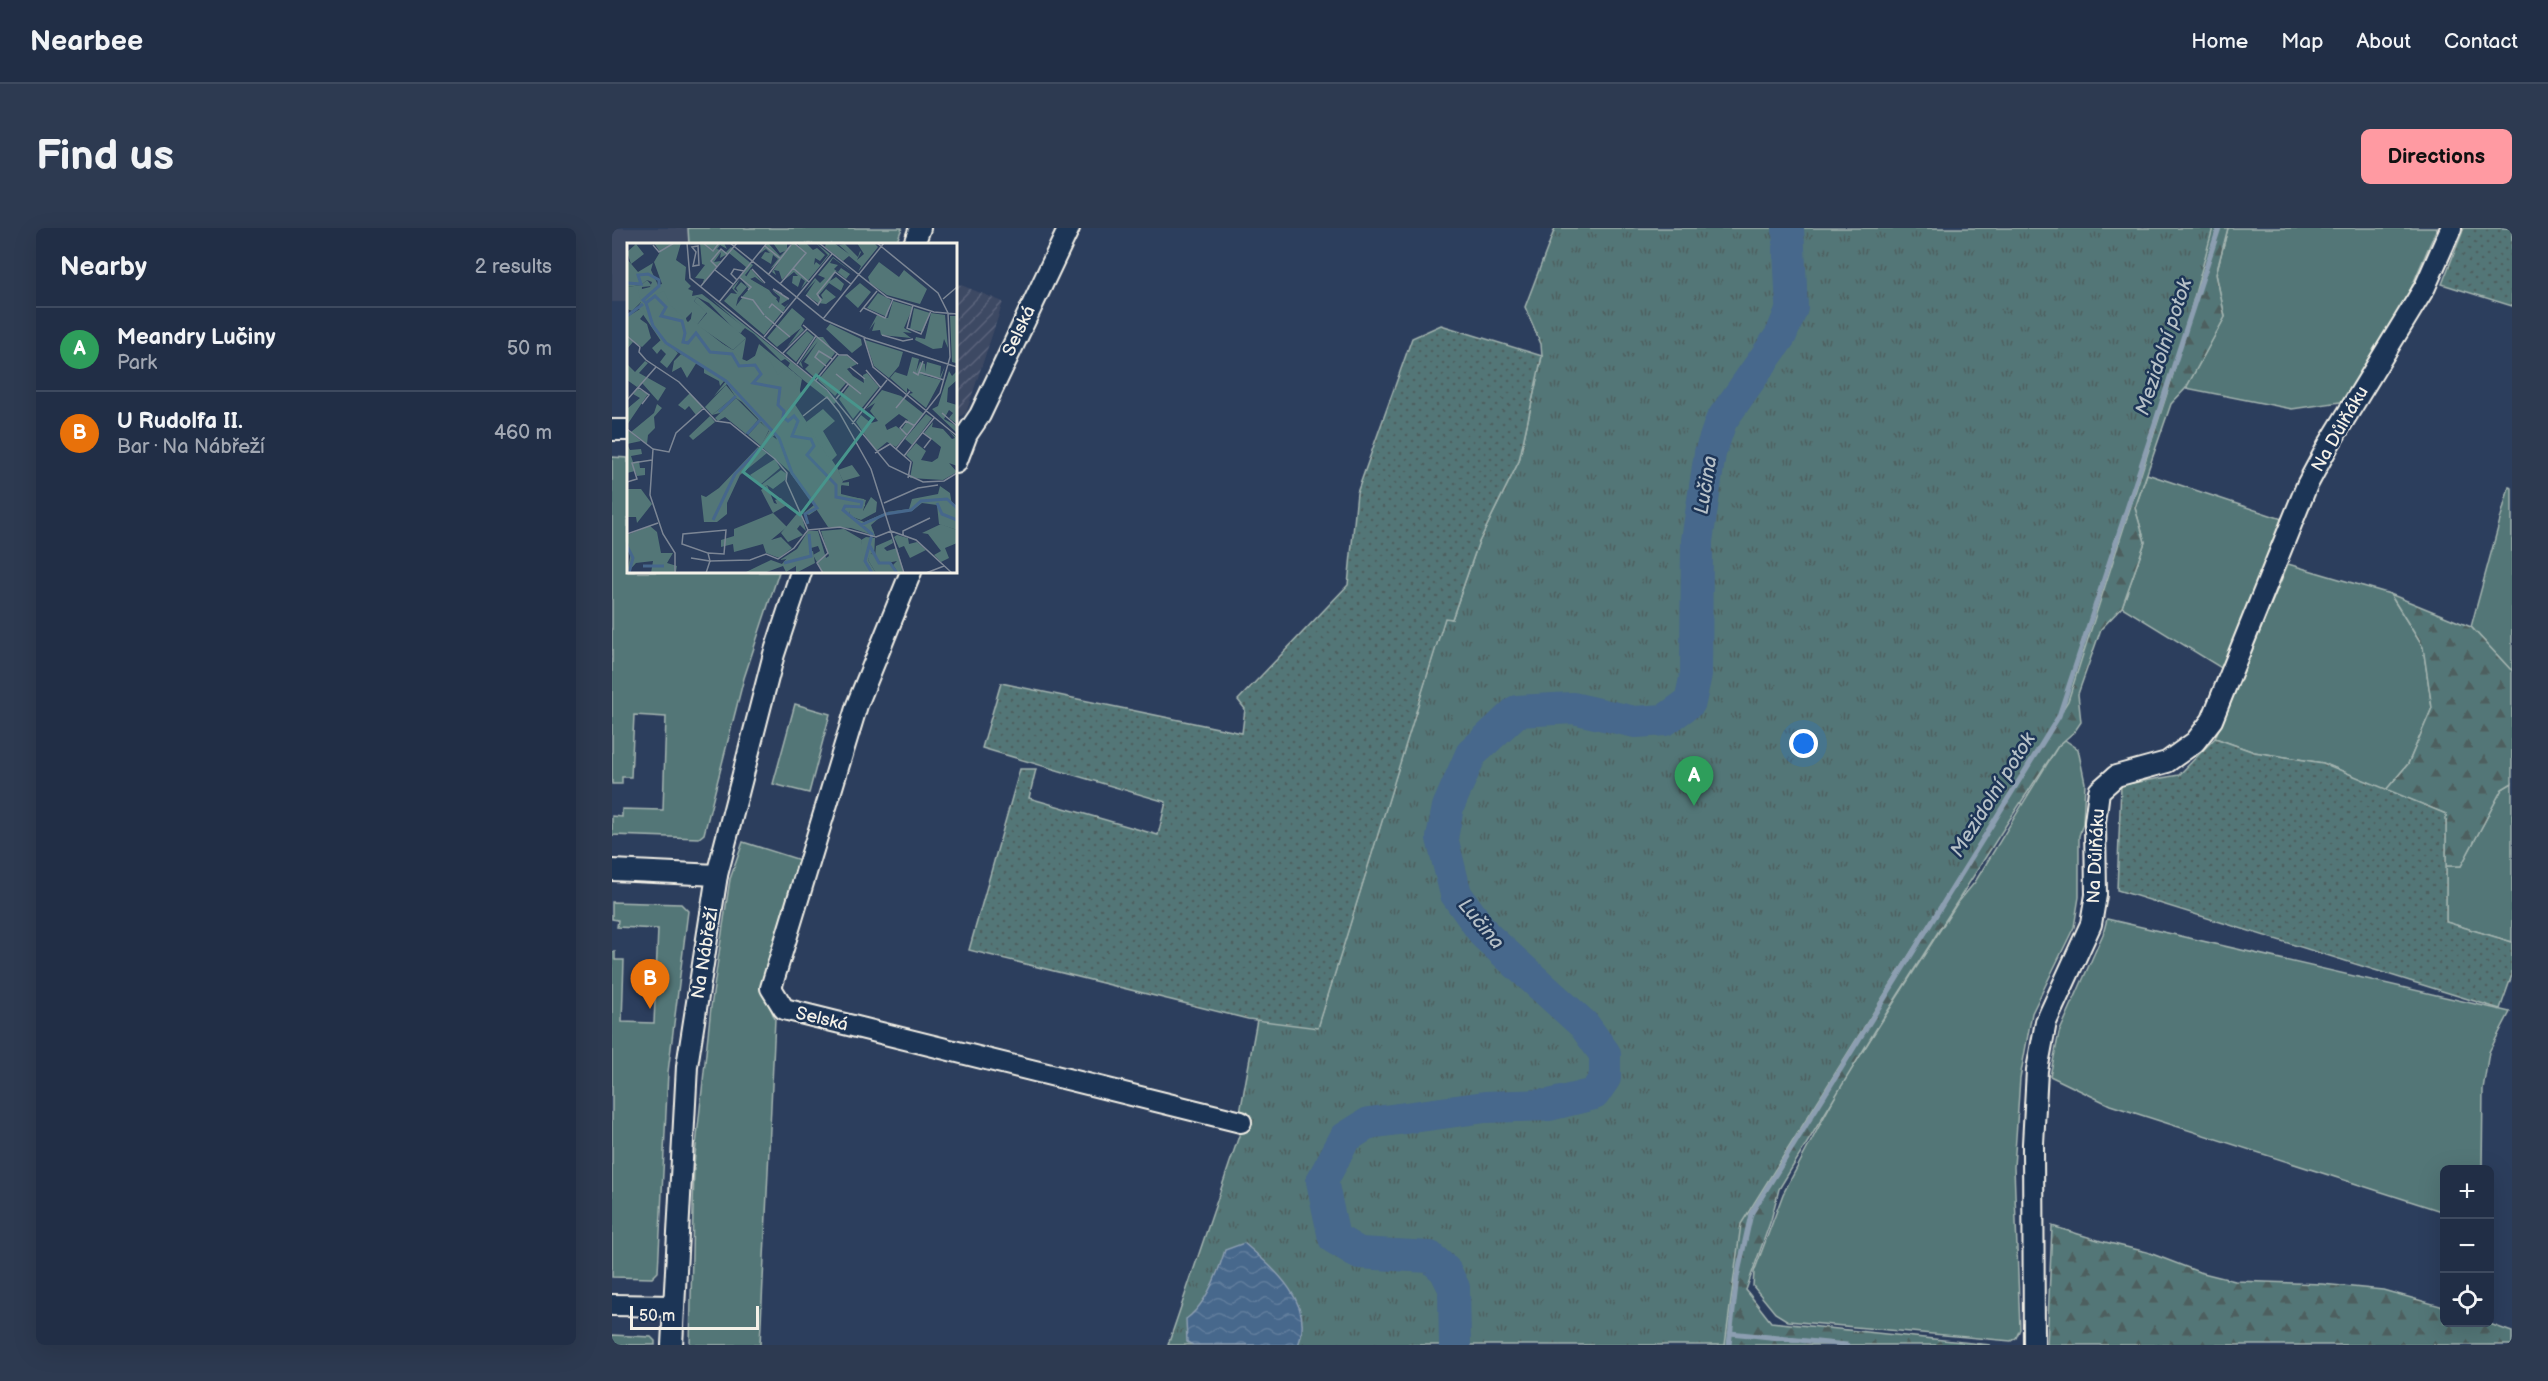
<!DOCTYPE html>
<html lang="en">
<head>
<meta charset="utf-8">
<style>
	:root { --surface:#212e46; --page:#2d3a51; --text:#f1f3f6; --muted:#a2a8b3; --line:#3e4a5f; --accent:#ff9aa2 }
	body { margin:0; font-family:"Balsamiq Sans",sans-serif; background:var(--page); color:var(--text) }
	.controls { position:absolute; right:18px; bottom:18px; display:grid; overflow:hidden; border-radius:9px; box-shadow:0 6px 24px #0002 }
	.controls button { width:54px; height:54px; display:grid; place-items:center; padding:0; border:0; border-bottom:2px solid var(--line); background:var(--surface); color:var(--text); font:30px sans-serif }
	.scale { position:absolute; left:18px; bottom:15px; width:129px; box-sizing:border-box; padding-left:6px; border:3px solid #f4f1e8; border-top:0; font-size:16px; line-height:21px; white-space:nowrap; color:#f4f1e8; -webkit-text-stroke:4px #1d3557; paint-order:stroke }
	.you { position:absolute; left:1192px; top:516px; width:21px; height:21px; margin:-15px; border:4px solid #fff; border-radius:50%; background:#1a73e8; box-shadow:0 0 0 9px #1a73e833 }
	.badge { display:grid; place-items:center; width:39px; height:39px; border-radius:50%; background:var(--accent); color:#fff; font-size:20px; font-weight:700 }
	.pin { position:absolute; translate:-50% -50px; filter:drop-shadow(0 2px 3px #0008) }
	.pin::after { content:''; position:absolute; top:32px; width:21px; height:18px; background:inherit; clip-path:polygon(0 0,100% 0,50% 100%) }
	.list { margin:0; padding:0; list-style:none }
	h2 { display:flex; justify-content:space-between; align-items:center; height:78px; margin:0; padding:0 24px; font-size:26px }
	h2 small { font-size:20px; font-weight:400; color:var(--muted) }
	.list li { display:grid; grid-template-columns:39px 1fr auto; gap:18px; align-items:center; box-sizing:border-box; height:84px; padding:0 24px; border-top:2px solid var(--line) }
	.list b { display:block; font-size:22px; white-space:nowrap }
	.list p { margin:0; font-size:20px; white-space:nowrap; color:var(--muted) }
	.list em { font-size:20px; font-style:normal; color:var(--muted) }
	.icon { flex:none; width:33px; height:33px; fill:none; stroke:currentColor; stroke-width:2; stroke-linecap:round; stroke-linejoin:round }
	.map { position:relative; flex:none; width:1900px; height:1117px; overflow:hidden; border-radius:9px }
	header { display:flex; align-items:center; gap:36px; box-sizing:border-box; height:84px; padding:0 30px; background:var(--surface); border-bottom:2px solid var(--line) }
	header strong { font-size:28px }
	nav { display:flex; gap:33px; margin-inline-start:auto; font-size:21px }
	.intro { display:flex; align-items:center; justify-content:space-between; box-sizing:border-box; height:144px; padding:0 36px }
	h1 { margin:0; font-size:42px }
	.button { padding:15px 27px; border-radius:9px; background:var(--accent); color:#111; font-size:21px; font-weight:700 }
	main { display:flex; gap:36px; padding:0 36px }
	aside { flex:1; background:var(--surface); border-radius:9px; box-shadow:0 6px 24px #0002 }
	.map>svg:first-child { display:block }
	.built { fill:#3e4964 }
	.industrial { fill:url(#industrial-furrows) }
	.grass { fill:#537677; stroke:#a4b4b0; stroke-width:1.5 }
	.forest { fill:url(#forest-firs); stroke:#a4b4b0; stroke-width:1.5 }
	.park { fill:url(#park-tufts); stroke:#a4b4b0; stroke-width:1.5 }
	.garden { fill:url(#garden-dots); stroke:#a4b4b0; stroke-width:1.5 }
	.water { fill:url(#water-waves); stroke:#8c9eb1; stroke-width:1.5 }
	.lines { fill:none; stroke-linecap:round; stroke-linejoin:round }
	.stream { stroke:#8c9eb1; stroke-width:5 }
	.river { stroke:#46678c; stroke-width:32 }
	.minor-casing { stroke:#f4f1e8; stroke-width:24 }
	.minor { stroke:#1d3557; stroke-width:20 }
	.labels { text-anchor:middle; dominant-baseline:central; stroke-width:5; stroke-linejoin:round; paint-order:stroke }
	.street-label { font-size:18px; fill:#f4f1e8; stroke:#1d3557 }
	.water-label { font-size:20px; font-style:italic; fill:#b7c1c8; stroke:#1d3557 }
	.inset-river { fill:none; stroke:#46678c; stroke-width:3 }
	.inset-road { fill:none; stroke:#7c8695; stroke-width:1.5 }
	.view { fill:#48958c; fill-opacity:0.15; stroke:#48958c; stroke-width:3 }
	.inset-edge { fill:none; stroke:#f4f1e8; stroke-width:3 }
</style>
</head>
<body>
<header>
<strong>Nearbee</strong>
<nav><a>Home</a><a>Map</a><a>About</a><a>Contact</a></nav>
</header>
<div class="intro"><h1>Find us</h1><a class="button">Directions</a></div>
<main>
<aside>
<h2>Nearby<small>2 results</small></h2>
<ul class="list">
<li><span class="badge" style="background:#2e9e5b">A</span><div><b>Meandry Lučiny</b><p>Park</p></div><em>50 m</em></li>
<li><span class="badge" style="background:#e8710a">B</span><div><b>U Rudolfa II.</b><p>Bar · Na Nábřeží</p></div><em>460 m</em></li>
</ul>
</aside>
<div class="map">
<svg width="1900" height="1117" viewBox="0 0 1900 1117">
	<defs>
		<pattern id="industrial-furrows" width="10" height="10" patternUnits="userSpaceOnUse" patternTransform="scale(1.5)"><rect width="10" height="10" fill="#3e4964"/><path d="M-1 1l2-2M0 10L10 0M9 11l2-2" fill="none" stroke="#5a647a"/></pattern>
		<pattern id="forest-firs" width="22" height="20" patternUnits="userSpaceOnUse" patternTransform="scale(1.5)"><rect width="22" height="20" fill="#537677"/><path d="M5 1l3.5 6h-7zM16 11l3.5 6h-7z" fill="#4e5f5e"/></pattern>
		<pattern id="park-tufts" width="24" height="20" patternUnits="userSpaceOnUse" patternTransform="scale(1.5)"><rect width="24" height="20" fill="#537677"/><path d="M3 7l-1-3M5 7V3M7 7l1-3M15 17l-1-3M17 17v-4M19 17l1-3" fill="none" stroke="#4e5f5e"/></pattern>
		<pattern id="garden-dots" width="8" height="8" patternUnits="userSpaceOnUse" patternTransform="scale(1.5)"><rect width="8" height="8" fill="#537677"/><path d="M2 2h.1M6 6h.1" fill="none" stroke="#4e5f5e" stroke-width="1.8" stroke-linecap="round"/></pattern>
		<pattern id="water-waves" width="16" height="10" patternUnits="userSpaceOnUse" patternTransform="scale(1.5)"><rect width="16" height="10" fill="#46678c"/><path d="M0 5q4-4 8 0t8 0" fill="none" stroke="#617d9c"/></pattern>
	</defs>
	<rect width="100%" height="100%" fill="#2c3e5d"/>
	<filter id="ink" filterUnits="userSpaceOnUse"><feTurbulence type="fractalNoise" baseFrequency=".0167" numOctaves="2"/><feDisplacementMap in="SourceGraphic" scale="12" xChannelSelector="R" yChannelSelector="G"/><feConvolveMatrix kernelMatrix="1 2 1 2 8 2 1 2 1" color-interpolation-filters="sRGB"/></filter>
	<g filter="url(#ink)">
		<polygon class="built" points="0,0 76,0 77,16 16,16 16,74 0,74"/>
		<polygon class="industrial" points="344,55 391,74 354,185 344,191"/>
		<g class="grass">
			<polygon points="76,0 290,0 284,16 77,16"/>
			<polygon points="1616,0 1825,0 1794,72 1735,173 1680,181 1574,160 1613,89 1604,46"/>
			<polygon points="0,229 16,230 16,344 167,344 132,450 92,606 87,610 0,607 0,588 10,589 10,581 51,582 54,489 22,487 19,549 10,549 10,556 0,556"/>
			<polygon points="1535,246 1670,291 1614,443 1510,379 1533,314 1523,280"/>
			<polygon points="1897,259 1900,260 1900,443 1859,399"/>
			<polygon points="1676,336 1778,366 1811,419 1820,480 1796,536 1774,562 1711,535 1642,524 1603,510"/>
			<polygon points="183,476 218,486 197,565 161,556"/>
			<polygon points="1453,512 1466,521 1473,555 1471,595 1467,608 1467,669 1462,699 1420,785 1408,850 1402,939 1408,1101 1404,1110 1399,1113 1176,1093 1163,1085 1141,1058 1142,1044 1171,966 1228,859 1344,677 1363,654 1446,518"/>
			<polygon points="1900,555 1900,714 1834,694 1834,638 1849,638 1890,561"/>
			<polygon points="131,614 188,632 150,760 163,791 148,1117 78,1117 82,936 99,779 118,651"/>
			<polygon points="0,674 69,676 76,683 56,844 46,1044 40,1050 0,1049 0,724 3,724 3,732 12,732 10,794 42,795 46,701 5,699 6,692 0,691"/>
			<polygon points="1495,691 1898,784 1877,824 1871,861 1870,941 1832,942 1832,984 1498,877 1438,848 1447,805 1491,706"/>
			<polygon points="0,1107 39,1109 43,1113 43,1117 0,1117"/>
		</g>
		<g class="forest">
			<polygon points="1571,0 1616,0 1604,46 1613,89 1574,160 1559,176 1523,280 1533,314 1510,379 1489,401 1466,466 1469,494 1463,503 1446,518 1394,597 1263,803 1167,961 1159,992 1134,1062 1159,1094 1379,1117 1099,1117 1115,999"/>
			<polygon points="1778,366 1859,399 1900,443 1900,555 1890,561 1849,638 1834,638 1834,586 1774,562 1796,536 1820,480 1811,419"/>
			<polygon points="1440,998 1489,1013 1535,1024 1587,1044 1623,1053 1710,1056 1771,1062 1832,1079 1832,1094 1875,1095 1900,1104 1900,1117 1435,1117"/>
		</g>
		<polygon class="park" points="943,0 1601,0 1560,150 1456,473 1129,996 1113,1117 556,1117 630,899 628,885 646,786 706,799 833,389 840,391 866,316 907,233 930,128 929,116 913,79"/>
		<g class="garden">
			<polygon points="1852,0 1900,0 1900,78 1830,56"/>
			<polygon points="829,97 930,128 907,233 866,316 840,391 833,390 706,800 636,791 357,722 408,541 424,541 417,570 546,607 554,574 370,520 389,455 630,505 633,481 626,472 736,357 745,265 800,110"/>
			<polygon points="1603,510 1642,524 1711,535 1834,586 1834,694 1900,714 1900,747 1888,781 1505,662 1509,557 1567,547"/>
		</g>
		<path class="water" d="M632,1015C661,1040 704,1075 686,1117H581L575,1114L574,1091C594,1077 606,1045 613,1022Z"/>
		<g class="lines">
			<g class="stream">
				<polyline points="1118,1105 1235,1117"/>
				<polyline points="1117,1117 1125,1049 1139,986 1447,488 1607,0"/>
			</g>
			<polyline class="river" points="843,1117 842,1060 833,1042 818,1029 747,1025 722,1010 710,953 733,910 757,895 873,879 937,877 982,866 993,850 993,826 972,797 873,707 844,666 830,610 836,579 859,526 905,483 961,480 1023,494 1053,492 1078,474 1084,446 1085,313 1098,225 1109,193 1169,107 1180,80 1176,0"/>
			<defs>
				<g id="minor">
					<polyline points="302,16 308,0"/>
					<polyline points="0,202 16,202"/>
					<polyline points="344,235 355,206 368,187 457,0"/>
					<polyline points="299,344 245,477 159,760 172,781 629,894"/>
					<polyline points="0,642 105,647"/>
					<polyline points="0,1077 62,1078"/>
					<polyline points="60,1117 75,838 105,647 162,426 189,344"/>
					<polyline points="1422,1117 1421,916 1425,842 1434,794 1479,696 1484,667 1483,594 1487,563 1504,548 1555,534 1583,514 1600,492 1695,257 1717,216 1813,59 1839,0"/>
				</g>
			</defs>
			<use href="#minor" class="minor-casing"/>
			<use href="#minor" class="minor"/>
		</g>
	</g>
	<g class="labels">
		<g class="street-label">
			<text transform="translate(407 103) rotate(-65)">Selská</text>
			<text transform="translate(1728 201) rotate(-60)">Na Důlňáku</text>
			<text transform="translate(1484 628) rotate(-87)">Na Důlňáku</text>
			<text transform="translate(93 725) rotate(-81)">Na Nábřeží</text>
			<text transform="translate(210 791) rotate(14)">Selská</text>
		</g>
		<g class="water-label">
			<text transform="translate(1552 119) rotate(-72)">Mezidolní potok</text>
			<text transform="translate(1094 257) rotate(-81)">Lučina</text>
			<text transform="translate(1381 567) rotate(-58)">Mezidolní potok</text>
			<text transform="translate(869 696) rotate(50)">Lučina</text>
		</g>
	</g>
	<g transform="translate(15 15)">
		<rect width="330" height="330" fill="#2c3e5d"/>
		<path d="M73,0H97L100,6L93,2L90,6L99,9L104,4L126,22L118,32L119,34L124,26L137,41L128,34L123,36L142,47L152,60L153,54L145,47L162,56L154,61L158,64L162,60L137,92L97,58L104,50L110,51L105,45L113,36L107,46L111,49L109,45L114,39L120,44L111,55L109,63L122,46L113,34L119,24L102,10L93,15L94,9L87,19L94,18L75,42L77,36L68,35L78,22L75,21ZM141,0L153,13L158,8L153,10L146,0H160V5L166,0L174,6L170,0H179L186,7L190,5L198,12L193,18L188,15L187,22L189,19L193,22L201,12L189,0L203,11L174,46L178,38L174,35L171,44L165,40L166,33H171L167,29L156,38L167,24L155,37L152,28L147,27L149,32L145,29L152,19L143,26L151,16L146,12L144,21L134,15L138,9L143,10L139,6L132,11ZM199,0H207L222,11L212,2L218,1L231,14L233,8L225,0L234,9L230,17L237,11L230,0H247L251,4L231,29L234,23L222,13L216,18L198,4ZM9,1L17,11L4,21L0,9ZM206,14L228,31L206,15L203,20L211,22L207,26L211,29L214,25L223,31L219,36L209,28L203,38L209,34L217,41L214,48L202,40L191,53L196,56L194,52L199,46L209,54L199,61L191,60L179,52L189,37L177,50L188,35L193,40L198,35L191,32ZM20,37L25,43L15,44L14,59L5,68L0,66V44L14,42ZM233,40L244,49L231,65L218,53ZM82,54L195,143L210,158L207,161L175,136L161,124L163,120L158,116L154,118L127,91L118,85L115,88L116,84ZM266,58L286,64L277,85L285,90L276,89L284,95L254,92L253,87L245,88L248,79L242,87L250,72L261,75ZM165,65L178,76L174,83L177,87L160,104L174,85L150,104L140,95ZM13,66L17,71L13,76L20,81L24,95L15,104L6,99L0,106V74ZM304,70L318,72L321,105L317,96L315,105L306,106L288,97L289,94L298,96ZM323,73H330L329,120L325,119ZM190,94H196L208,110L188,135L178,126L182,122L177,119L191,98L174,119L176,125L172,121ZM35,96L51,110L40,125L33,119L39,111L34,106L30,111L25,105ZM54,111L70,119L60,135L54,124L45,129L47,118ZM219,112L230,121L220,126L226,133L237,140L236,132L240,130L252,144L226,176L212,156L222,143L219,140L208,153L191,137L211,113ZM285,114L292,116L289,129L293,119L298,121V129L300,119L314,123L313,134L318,123L314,135L292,131L314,137L299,165L282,151L286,150L280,145V150L263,135L268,129L280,133ZM18,118L21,120L12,130L39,145L31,158L15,140L10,144L0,137V121L8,129ZM322,128L325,133L329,129L330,137L321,145L320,159L330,162V181L322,175L326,170L322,167L317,176L330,183V190L305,166L311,163ZM99,142L108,153L85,172L78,164ZM10,145L21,151L0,182L1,165L13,155L6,151ZM255,147L274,153L297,171L269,204L260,199L249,208L229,179L234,172L244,180L251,178L243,168L248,160L239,166ZM272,171L281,177L274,187L269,183L260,187L258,182ZM63,150L76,164L69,172L62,163L58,167L51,162ZM109,155L131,177L119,191L98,174L91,178L88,175ZM30,161L35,165L27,174L28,185L21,192L20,201L4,189L27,170ZM299,171L305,175L285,202L278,196ZM133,179L142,187L134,203L121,192ZM306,179L305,184L316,186L325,196L328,195L322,188L329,194L330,223L322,220L330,229L316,237L283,235L286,219L279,212L289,200L299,208L294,217L305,219L311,215L314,204L297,190ZM0,186L14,198L0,201L3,207L14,206L15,211L4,213L6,219L12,218L13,225H18V232L10,233L8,228L0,230ZM145,193L152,198L164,230L135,204ZM148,216L153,225L133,242L123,232ZM140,242L147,260L150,261L148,257L154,255L160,262L146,270L160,284L144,297L154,294L165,305L152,315L139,310L136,301L107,309L106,301L94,304V297L107,293V286L146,270L134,247ZM244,254L250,259L249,269L234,277L223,273L222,268H236ZM314,281L330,287V300L318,305L322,315L314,319L307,312L314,308L301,291L295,290ZM217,286L234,296L240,330H196L186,312L193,308L191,303L184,305L181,312L153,317L170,306L181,288H191L199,315L202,313L194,288ZM270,292L281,295L282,301L290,299L299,307L283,315L277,303L272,305L267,294ZM265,296L266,300L257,305L260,308L270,305L277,330H271L266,322L270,318L255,321L249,315L253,321H263L270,330H249L241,317L243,310L248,313L249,303Z" fill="#537677" fill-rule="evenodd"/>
		<path d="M27,0H54L49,17L59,24L58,37L64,43L61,46L66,48L65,53L75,51L117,84L114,90L110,89L82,60L70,54L67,58L80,69L70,82L63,81L65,69L59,75L60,80L106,107L119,95L115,118L70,117L98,137L93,143L92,138L77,130V123L36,101L11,64L14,59L11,47L23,44L25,39L20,37L14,42L0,44V16L11,29L26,20L24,27L31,42L35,41L27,19L33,9ZM132,101L175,136L171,157L162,164L190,197L213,240L222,239V243L214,242V251L239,257L236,268H222L223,273L237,279L258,270L244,282L248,293L221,277L214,257L116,119L127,116ZM99,138L152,194L201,284L191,266L182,272L177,270L187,262L164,231L148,192L133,203L142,188L134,179L118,191L132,177L115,159L109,155L93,170L85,172L108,153L100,141L87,153ZM83,173L88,179L66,197L62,193ZM131,204L140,210L113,232L100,260V271L90,279H77L74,252L79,254L92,245ZM313,243L323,250L325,262L330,264V287L312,281L310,262L295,260L285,268L259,269L282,266L285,256L311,251ZM0,246H14L25,261L10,280L9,274H0ZM23,283L30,289L34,310H46L40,320L50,323L49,329L24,330L26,318L9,320L0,330L3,314L0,292ZM239,294L248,295L247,314L244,310L241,317L249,330H240L236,321L234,297ZM186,308L188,320L169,330V323L155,321L160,315Z" fill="#537677"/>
		<path d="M252,19L272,34L277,27L300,46L293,61L260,52L243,40L241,34ZM116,31L150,55L148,58L158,66L156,69L144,60L134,64L124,55L119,58L115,54L123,45L113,35ZM37,48L43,62L61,79L64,76L115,116L120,118L137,107L151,132L157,126L167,129L174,151L167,160L211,226L216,238L211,252L237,256L238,263L219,267L220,272L246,287L248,293L224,285L201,284L166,231L152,195L99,138L40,101L15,64L22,54ZM251,50L264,57L260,74L240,65ZM287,65L303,70L296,89L283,86ZM203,81L234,96L235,102L225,110L199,86ZM180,88L187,94L169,119L159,110ZM238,97L276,109L272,123L262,135L247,123Z" fill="#537677"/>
		<path d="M70,54L119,95L106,107L70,82L80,70L67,58ZM196,166L208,178L196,188L210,212L204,218L178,180ZM225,222L233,233L216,238L211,227ZM154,227L160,231L158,237L146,246L140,242L136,245L134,242ZM173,267L179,288L173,282L170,286L176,292L161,299L154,290ZM144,317L155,321L167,317L169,323L159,329L156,323L137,330H117Z" fill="#537677"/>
		<path class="inset-river" d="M0,40L14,41L11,32L21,31L32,37V43L16,57L19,60L28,53L39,64L34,73L55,78L58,90L56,99L61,100L69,90L83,109L105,111L112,123L128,122L134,131L126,140L153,145L151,162L157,168L156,174L161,178L167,173L171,178L165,193L184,196L187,203L180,212L209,242V254L235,259L234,264L218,263L216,267L245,291L238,318L245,330M19,60L26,83L39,100L99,138L152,195L165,230L190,265L178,271L181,281M0,73L16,61M92,169L109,153M120,191L133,177M310,260L315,271L330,277M86,277L108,231L132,206M234,282L259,271L284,267L294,258L320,256L330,265M0,303L6,315L2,330M243,303L252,320H263L270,330M157,320L184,313L182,291M16,323H37"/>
		<path class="inset-road" d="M60,0L63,35L200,147L262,223L296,239L317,238L330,230M76,0L86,8L92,0M103,0L198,77L239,95L330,124M192,0L260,54L307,69L330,71M250,0L311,50L321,70L323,114L313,150L269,206M26,2L32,9L47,0M71,3L72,22L66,23L69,9L65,4ZM138,3L154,16M90,24L84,18L94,6L100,11M166,25L182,39M125,26L138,40M88,27L106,41M141,32L164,2M112,34L124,44L121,47M110,37L104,31L107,26L117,28M153,41L179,10L167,0M74,43L110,0M155,51L146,46L162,56M179,52L191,62L194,57L190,51L208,29L224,41M114,54L126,57L137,72M316,56L330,44M92,59L140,0M286,62L280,85L294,91L304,68M142,65L145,61L156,70M237,65L258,75L266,56M233,69L250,48M138,73L163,94M196,76L257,0M255,92L276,98L286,96M0,93L13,104L12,109L19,117L52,139L89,178L103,180L148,216L160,230L159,238L181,287M189,93L212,112H220L231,121M137,94L205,11M237,95L246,124L330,193M156,110L180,86M170,121L189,93L176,82M199,123L188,114L192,108L205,116M223,124L238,136M239,127L254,145M286,129L291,132L296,118M292,129L317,137M209,131L234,151M189,137L210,111M11,144L22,152L15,161M209,156L221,141M0,157L29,124M269,165L283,148M315,170L330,183M176,173L200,154L212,169L244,226L277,330M225,181L260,137M0,186L26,206L42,209L49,190L77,165M296,190L304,196L297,205M280,192L273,185L279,178L288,183M26,206L23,252L36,291L48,310V330M248,210L263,201L284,219L281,235M277,213L307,175M0,239L10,236L5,220L25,217M257,260L291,245L311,242M192,287L201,310L190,320L196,330M264,288L289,297L325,330M0,291L31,280M276,293V288L303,275M64,315L83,318L81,310L55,301L56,291L99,287L97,311L81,310M79,330L83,318L123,317L139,311L151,316L167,305L181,287L213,284L249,294L264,288M299,330L317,323"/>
		<path class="view" d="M189,132L246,175L173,272L116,229Z"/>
		<rect width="330" height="330" class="inset-edge"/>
	</g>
</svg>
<div class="controls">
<button>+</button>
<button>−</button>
<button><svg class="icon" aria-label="locate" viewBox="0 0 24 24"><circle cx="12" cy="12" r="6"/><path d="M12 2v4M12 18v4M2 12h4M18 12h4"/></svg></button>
</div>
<div class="scale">50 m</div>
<div class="you"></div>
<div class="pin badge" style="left:1082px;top:578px;background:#2e9e5b">A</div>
<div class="pin badge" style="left:38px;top:781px;background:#e8710a">B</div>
</div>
</main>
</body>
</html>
